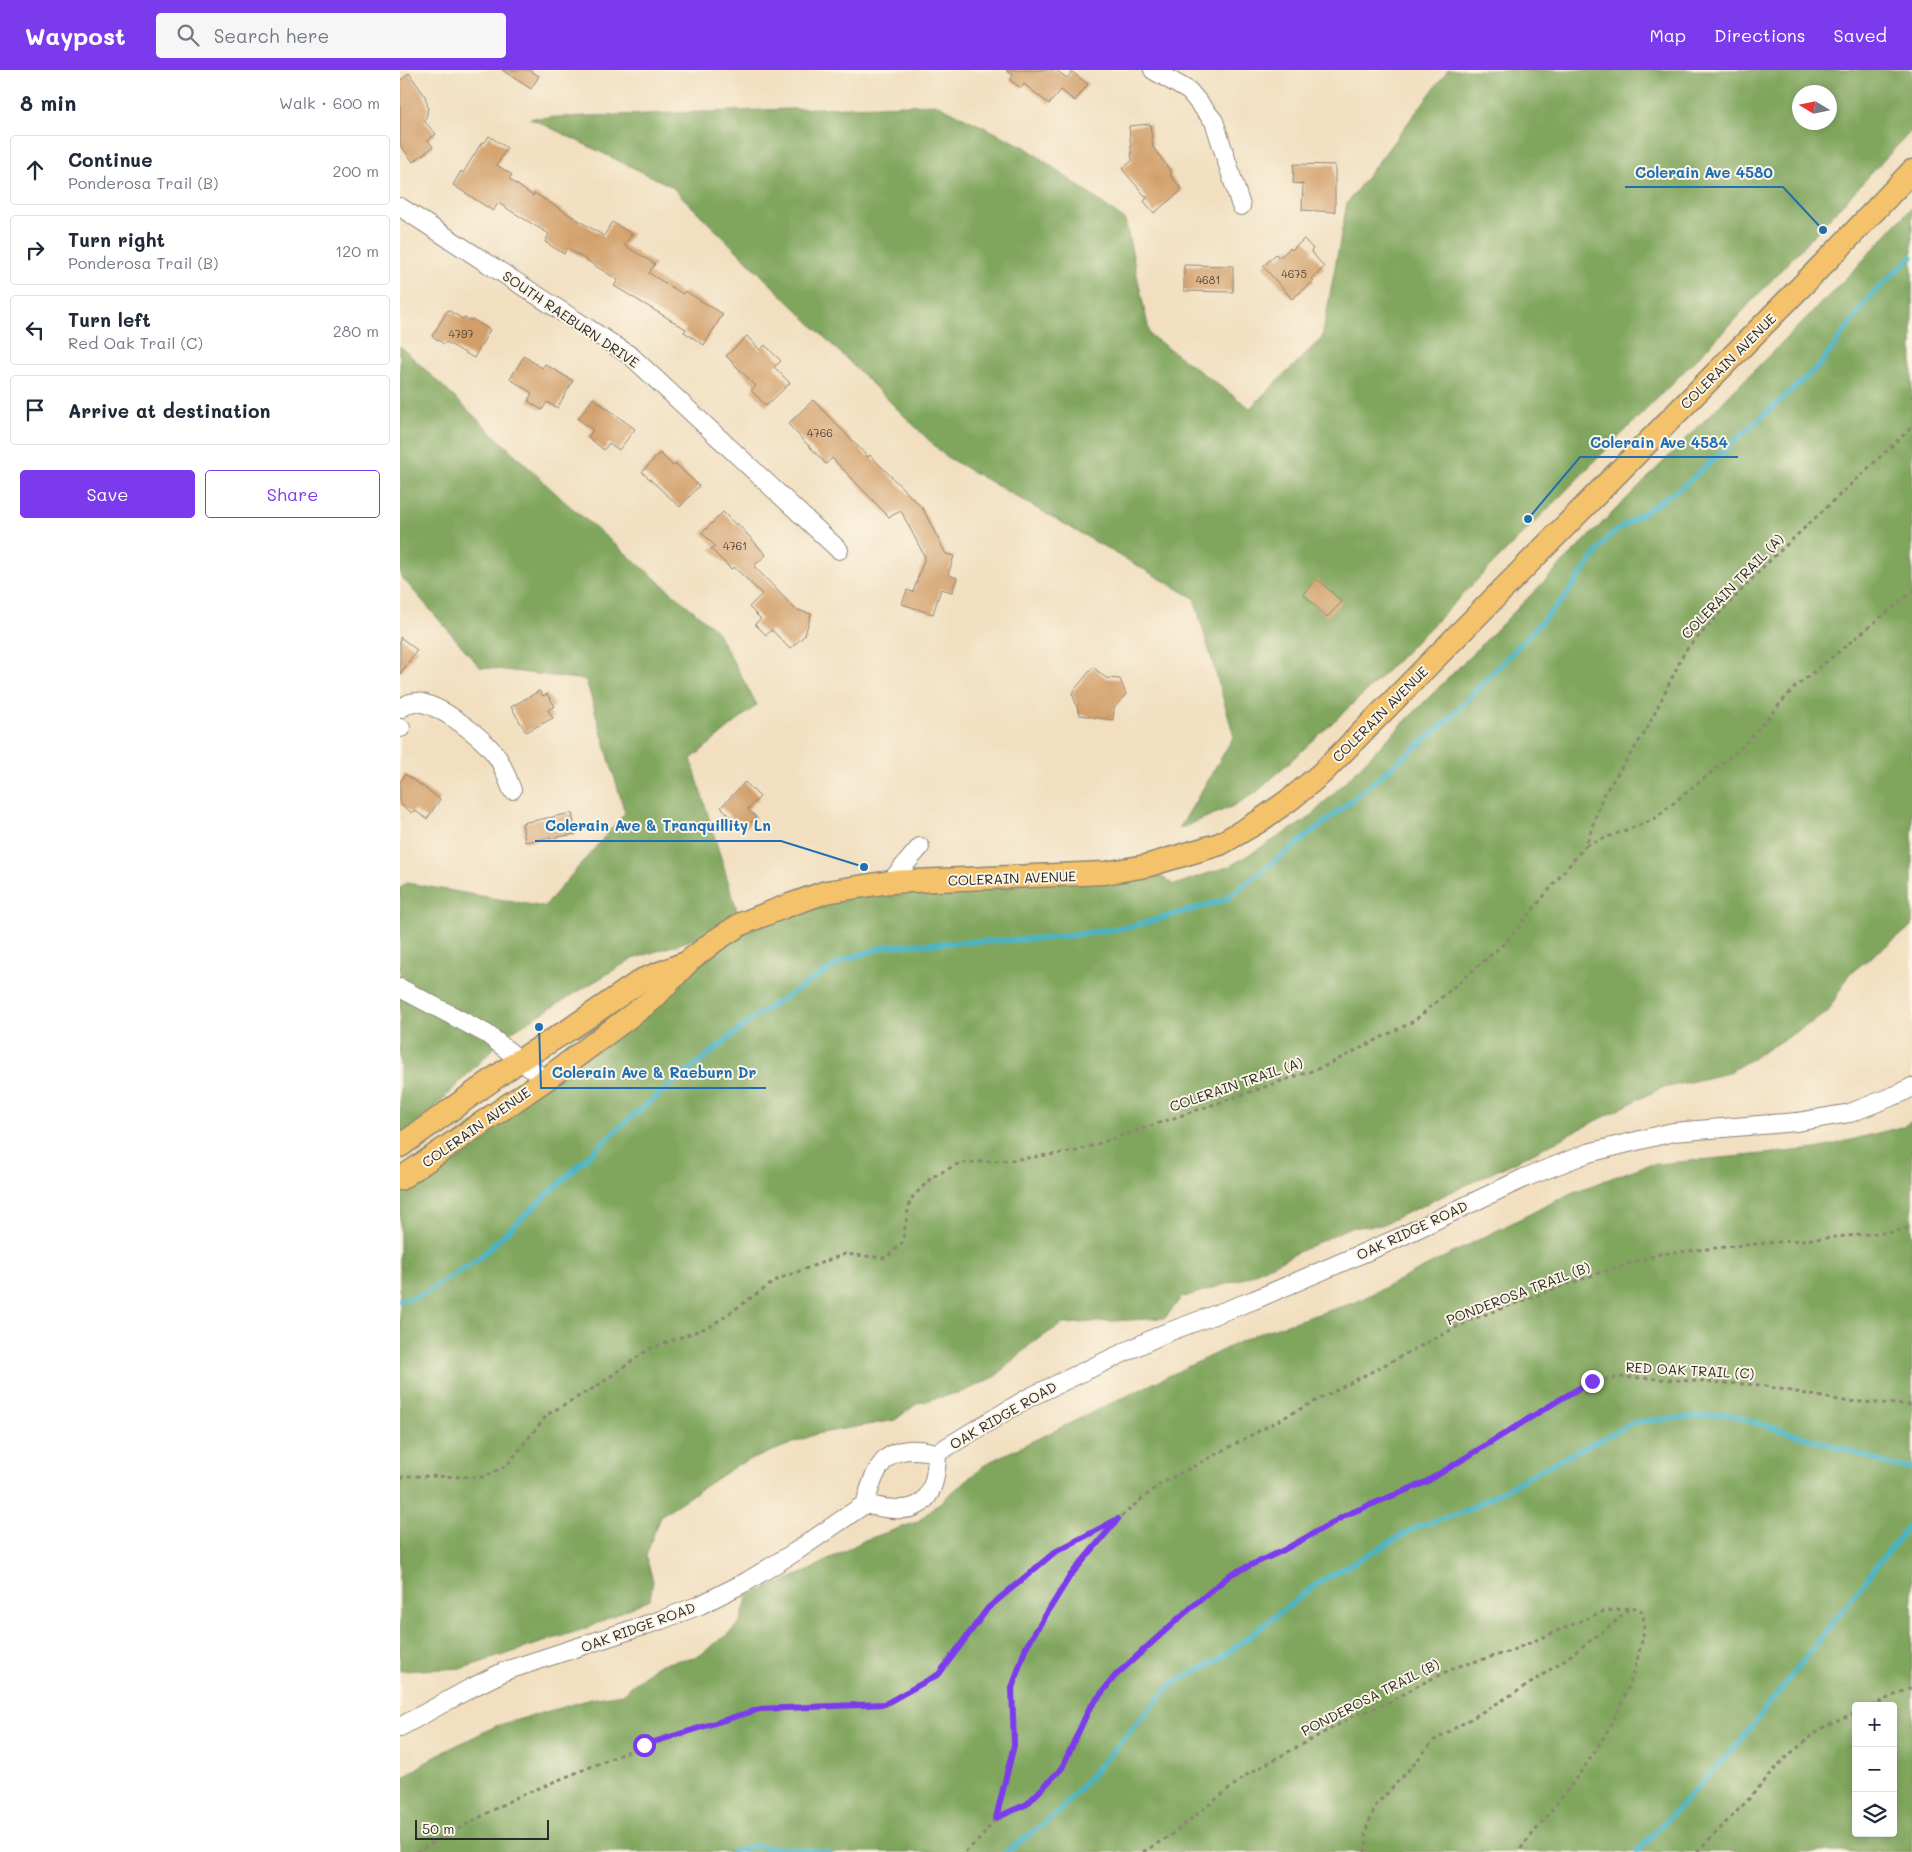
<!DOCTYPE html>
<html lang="en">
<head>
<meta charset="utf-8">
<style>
	:root { --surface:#fff; --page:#f6f6f7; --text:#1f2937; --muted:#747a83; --line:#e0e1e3; --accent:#7c3aed }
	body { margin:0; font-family:Mali,sans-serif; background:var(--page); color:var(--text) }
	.controls { position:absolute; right:15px; bottom:15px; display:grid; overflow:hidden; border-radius:5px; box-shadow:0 2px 8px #0003 }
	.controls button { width:45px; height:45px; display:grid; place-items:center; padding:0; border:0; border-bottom:1px solid var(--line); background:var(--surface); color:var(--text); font:25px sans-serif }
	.compass { position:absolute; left:1392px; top:15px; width:45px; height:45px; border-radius:50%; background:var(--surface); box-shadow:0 2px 8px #0003; rotate:280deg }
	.scale { position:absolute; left:15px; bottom:12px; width:134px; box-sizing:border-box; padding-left:5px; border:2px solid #2b2b2b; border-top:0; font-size:14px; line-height:18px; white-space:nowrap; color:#2b2b2b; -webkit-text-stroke:4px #fcf5e5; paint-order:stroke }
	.stop { position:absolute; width:15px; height:15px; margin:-11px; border:4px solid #7c3aed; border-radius:50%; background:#fff }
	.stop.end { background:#7c3aed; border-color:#fff; box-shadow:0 1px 5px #0008 }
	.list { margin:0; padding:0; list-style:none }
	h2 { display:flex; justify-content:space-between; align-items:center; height:65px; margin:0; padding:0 20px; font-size:21px }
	h2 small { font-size:16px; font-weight:400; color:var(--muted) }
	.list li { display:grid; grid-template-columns:32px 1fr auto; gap:15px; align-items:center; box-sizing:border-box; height:70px; margin:0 10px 10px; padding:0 10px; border:1px solid var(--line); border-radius:5px }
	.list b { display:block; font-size:19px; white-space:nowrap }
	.list p { margin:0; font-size:16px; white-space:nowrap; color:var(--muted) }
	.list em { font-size:16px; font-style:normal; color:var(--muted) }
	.actions { display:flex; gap:10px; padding:15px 20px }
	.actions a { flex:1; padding:11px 0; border:1px solid var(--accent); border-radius:5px; text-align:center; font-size:18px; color:var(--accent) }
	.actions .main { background:var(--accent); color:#fff }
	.icon { flex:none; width:28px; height:28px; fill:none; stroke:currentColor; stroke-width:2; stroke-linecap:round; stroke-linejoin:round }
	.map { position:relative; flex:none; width:1512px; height:1782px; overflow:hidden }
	header { display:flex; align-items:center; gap:30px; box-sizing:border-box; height:70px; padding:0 25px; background:var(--accent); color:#fff }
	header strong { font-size:24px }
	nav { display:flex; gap:28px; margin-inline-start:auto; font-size:18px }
	.search { width:350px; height:45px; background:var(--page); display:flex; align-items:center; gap:12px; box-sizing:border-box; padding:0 18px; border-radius:5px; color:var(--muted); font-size:19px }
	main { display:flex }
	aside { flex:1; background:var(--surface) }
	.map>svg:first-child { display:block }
	.forest { fill:#80a65d; stroke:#566844; fill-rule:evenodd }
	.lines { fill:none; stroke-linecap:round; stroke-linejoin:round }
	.stream { stroke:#48b4c5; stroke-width:5.5 }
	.building { fill:#d29f69 }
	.minor-casing { stroke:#8e8576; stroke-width:20 }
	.major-casing { stroke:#8e8576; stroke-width:25 }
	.path { stroke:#8e8576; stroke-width:3; stroke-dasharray:4 4; stroke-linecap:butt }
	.minor { stroke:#fff; stroke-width:18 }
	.major { stroke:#f3c26a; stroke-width:22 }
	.route { stroke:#7c3aed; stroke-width:6 }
	.labels { text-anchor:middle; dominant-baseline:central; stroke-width:4; stroke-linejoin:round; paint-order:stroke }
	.number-label { font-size:11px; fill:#55483a }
	.street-label { font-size:14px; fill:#2b2b2b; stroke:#fcf5e5 }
	.leader { fill:none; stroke:#1f6fb2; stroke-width:2 }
	.callout-dot { fill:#1f6fb2; stroke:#fcf5e5; stroke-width:2 }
	.callout-label { font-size:15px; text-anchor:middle; font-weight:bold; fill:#1f6fb2; stroke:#fcf5e5; stroke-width:4; stroke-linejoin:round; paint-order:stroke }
</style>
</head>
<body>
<header>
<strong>Waypost</strong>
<div class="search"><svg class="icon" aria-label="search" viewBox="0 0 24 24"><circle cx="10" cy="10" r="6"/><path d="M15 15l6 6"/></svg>Search here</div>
<nav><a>Map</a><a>Directions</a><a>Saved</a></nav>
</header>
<main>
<aside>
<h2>8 min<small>Walk · 600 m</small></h2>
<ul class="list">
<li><svg class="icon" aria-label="ahead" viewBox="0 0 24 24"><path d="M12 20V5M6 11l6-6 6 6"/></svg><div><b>Continue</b><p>Ponderosa Trail (B)</p></div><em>200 m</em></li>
<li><svg class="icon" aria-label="right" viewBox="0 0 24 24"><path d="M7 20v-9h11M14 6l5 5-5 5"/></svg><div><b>Turn right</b><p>Ponderosa Trail (B)</p></div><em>120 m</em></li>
<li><svg class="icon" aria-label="left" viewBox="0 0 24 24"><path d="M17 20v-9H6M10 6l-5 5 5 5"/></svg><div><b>Turn left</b><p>Red Oak Trail (C)</p></div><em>280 m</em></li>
<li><svg class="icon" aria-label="arrive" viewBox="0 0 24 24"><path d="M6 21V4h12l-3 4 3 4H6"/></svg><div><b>Arrive at destination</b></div></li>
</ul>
<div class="actions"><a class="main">Save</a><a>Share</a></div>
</aside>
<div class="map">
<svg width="1512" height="1782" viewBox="0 0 1512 1782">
	<rect width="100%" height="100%" fill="#fcf5e5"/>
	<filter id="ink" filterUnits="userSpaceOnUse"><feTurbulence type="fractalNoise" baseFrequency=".02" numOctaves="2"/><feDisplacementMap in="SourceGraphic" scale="10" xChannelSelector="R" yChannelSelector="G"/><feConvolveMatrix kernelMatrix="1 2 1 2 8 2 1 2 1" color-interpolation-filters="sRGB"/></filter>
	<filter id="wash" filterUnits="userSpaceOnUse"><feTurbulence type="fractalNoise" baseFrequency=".0096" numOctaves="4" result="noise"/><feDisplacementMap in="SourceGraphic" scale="20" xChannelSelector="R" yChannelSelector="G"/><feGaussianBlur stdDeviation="1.12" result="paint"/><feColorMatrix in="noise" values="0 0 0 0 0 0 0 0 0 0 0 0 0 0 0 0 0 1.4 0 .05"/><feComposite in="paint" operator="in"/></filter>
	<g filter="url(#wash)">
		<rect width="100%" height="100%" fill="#f1dfc0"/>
		<g class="forest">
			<path d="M1048,0H1512V60L1323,262L970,618L857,722L833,736L779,759L834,666L794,528L545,386L271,116L130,48L536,34L625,77L725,150L750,265L850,338L922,268L947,133ZM1400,22H1430V52H1400Z"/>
			<polygon points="1512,137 1512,856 1449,904 1427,943 1328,1003 1259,1019 1113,1093 981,1155 948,1158 845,1208 781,1228 765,1248 662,1254 631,1274 595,1307 565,1321 518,1333 495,1350 416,1364 337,1395 260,1446 246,1486 253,1511 250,1529 184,1559 63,1598 0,1601 0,1109 338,855 232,889 109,963 5,1067 0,1063 0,818 7,813 144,837 225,743 186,610 80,597 0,505 0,276 165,432 316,560 357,635 291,689 341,854 426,822 746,796 774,815 830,796 908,749 1455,199"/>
			<path d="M1512,1051V1782H0V1710L35,1686L96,1656L191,1629L222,1624L257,1595L299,1586L339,1555L348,1526L406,1502L465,1470L517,1452L587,1393L856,1264L956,1232L1171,1123L1247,1095L1416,1079L1505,1056ZM1456,1636H1493V1763H1456Z"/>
		</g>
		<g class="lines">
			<g class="stream">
				<polyline points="0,1230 20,1226 77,1190 224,1053 360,943 446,889 488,876 650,868 730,857 825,830 929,749 1045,653 1165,527 1209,466 1286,414 1421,294 1470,226 1512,187"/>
				<polyline points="332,1782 352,1776 429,1782"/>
				<polyline points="606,1782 657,1744 773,1613 820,1589 921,1511 1017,1457 1064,1442 1146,1397 1235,1352 1326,1344 1444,1379 1494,1396 1512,1398"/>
				<polyline points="1237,1782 1339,1673 1512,1451"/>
			</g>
		</g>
		<g id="blocks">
			<g class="building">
				<polygon points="102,0 129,0 139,6 131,19"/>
				<polygon points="606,0 656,0 667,8 672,2 688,14 675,31 661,20 649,34 624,14 621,18 610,10 613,5"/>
				<polygon points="9,3 25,26 28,38 25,52 36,64 28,70 33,77 13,92 0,75 0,11"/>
				<polygon points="750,54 753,77 772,103 770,105 782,120 754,143 744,131 747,128 722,99 732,91 729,56"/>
				<polygon points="89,66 107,78 97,95 112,105 109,109 133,126 134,123 204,166 212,152 232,164 224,175 255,194 249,203 283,224 285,221 323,244 304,275 284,262 286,259 214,216 218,210 167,178 164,184 145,172 149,164 98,133 93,141 53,115 61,101 63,103 82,72 84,73"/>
				<polygon points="894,94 935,95 935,142 902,140 903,114 893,113"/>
				<polygon points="904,169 913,179 911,181 924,197 912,209 914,211 892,229 863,196 876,184 879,188 890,178 892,180"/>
				<polygon points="784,195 833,196 833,222 784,221"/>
				<polygon points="48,240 63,249 64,247 71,251 72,249 90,260 74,288 46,272 44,274 32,266"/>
				<polygon points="347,266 360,280 365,275 381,291 374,297 390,313 366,336 351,320 356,316 326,286"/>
				<polygon points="124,286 142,298 145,294 173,311 157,338 147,332 142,340 128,331 132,323 110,309"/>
				<polygon points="193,328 235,359 219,380 209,373 204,380 188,367 193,360 178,349"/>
				<polygon points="413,330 468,387 470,385 523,439 546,484 554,486 548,505 557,508 552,522 541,519 533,544 502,534 507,520 513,522 525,487 501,441 489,447 432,388 426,394 388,354"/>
				<polygon points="260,383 273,396 276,394 299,416 280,437 242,402"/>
				<polygon points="323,442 336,455 337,453 366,485 354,496 395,539 411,544 405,565 390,579 372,560 366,565 355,554 361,549 349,537 362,524 334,497 331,499 311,479 315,476 302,463"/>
				<polygon points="917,509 942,532 927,547 903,524"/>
				<polygon points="0,567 17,580 0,604"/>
				<polygon points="693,597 706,608 720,609 726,624 714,638 713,650 680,645 672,623"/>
				<polygon points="139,621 143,626 147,624 155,636 148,640 153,648 126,662 111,637"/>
				<polygon points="5,704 40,729 27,749 14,740 12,743 0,734 0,712"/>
				<polygon points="345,712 360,727 348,739 356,747 345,758 338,750 336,752 321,737"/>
				<polygon points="172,743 176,764 125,772 122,753"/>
			</g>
		</g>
	</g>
	<g filter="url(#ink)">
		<use href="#blocks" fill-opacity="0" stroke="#8e8576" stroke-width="1"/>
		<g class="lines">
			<defs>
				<g id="minor">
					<polyline points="753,0 789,21 814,51 841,136"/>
					<polyline points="0,137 231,286 439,480"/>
					<path d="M0,639C7,634 13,630 22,633C44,638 81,666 95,684C103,694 107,708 112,720"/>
					<polyline points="0,658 1,658"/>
					<polyline points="490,812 520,777"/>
					<polyline points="0,918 87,964 145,1010"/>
					<path d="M537,1383C536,1438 516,1447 465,1434C478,1390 487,1372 537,1383L628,1328L763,1264L854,1230L996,1169L1124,1108L1188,1083L1273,1062L1397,1052L1450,1043L1501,1023L1512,1017"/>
					<polyline points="0,1657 69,1619 105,1601 261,1550 300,1535 346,1512 395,1482 465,1434"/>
				</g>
				<g id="major">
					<polyline points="0,1076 120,990 170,959 242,910 283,894"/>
					<polyline points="0,1109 145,1010 253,929 290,890 316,870 341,854 384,837 426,822 490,812 705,803 746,796 820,774 858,752 892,728 922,703 1441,176 1512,101"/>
				</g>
			</defs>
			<use href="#minor" class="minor-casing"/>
			<use href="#major" class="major-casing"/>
			<g class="path">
				<polyline points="1186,775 1253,750 1342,677 1394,618 1512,522"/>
				<polyline points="0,1408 7,1406 84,1407 107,1395 148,1344 197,1316 249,1279 311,1256 378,1209 445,1184 486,1188 502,1173 510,1130 532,1107 560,1093 612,1090 677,1081 923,997 1014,951 1106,872 1186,775 1203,725 1246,661 1285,581 1364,496 1512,357"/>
				<polyline points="1471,1636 1512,1617"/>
				<polyline points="596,1748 627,1734 662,1698 689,1639 715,1606 779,1548 831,1505 881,1481 948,1444 1026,1412 1164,1327 1192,1311 1225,1307 1359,1315 1444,1331 1512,1335"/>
				<polyline points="16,1782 117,1727 244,1675 360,1639 485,1633 539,1604 588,1538 655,1481 715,1451"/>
				<polyline points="565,1782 582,1767 596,1748 614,1675 612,1618 626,1577 670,1506 718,1449 757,1416 885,1347 1070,1250 1199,1203 1260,1184 1344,1175 1494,1162 1512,1157"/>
				<path d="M743,1782L771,1765L848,1704L956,1645L986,1634L1017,1616L1056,1597L1108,1582L1202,1542L1229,1538H1236L1242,1541C1246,1555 1243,1568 1239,1582C1221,1660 1167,1721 1118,1782"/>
				<polyline points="964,1782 967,1778 965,1762 976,1735 1016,1692 1033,1671 1128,1615 1174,1583 1215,1552 1229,1538"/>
				<polyline points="1297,1782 1348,1730 1384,1689 1420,1659 1456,1643"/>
			</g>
			<use href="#minor" class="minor"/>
			<use href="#major" class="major"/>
		</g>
	</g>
	<g class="lines" filter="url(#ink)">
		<polyline class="route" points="244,1675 360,1639 485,1634 539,1604 588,1538 655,1482 718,1449 670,1506 626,1577 612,1618 614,1675 596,1748 627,1734 662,1698 689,1639 715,1606 779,1548 831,1504 882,1481 948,1444 1026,1412 1164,1327 1192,1311"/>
	</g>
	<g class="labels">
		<g class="number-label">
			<text x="894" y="203">4675</text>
			<text x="808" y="209">4681</text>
			<text x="61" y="263">4797</text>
			<text x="420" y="362">4766</text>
			<text x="335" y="475">4761</text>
		</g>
		<g class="street-label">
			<text transform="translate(171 249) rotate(34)">SOUTH RAEBURN DRIVE</text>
			<text transform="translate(1328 291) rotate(-45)">COLERAIN AVENUE</text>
			<text transform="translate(1332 516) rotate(-46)">COLERAIN TRAIL (A)</text>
			<text transform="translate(980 644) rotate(-45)">COLERAIN AVENUE</text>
			<text transform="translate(612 808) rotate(-2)">COLERAIN AVENUE</text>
			<text transform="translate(836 1014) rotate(-19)">COLERAIN TRAIL (A)</text>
			<text transform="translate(76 1057) rotate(-35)">COLERAIN AVENUE</text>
			<text transform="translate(1012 1160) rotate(-25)">OAK RIDGE ROAD</text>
			<text transform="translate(1118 1223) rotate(-21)">PONDEROSA TRAIL (B)</text>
			<text transform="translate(1290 1300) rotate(3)">RED OAK TRAIL (C)</text>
			<text transform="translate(603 1345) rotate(-30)">OAK RIDGE ROAD</text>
			<text transform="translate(238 1557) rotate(-20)">OAK RIDGE ROAD</text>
			<text transform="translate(970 1627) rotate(-27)">PONDEROSA TRAIL (B)</text>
		</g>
	</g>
	<path class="leader" d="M1423 160L1383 117H1225M1128 449L1180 387H1338M464 797L381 771H135M139 957L141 1018H366"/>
	<g class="callout-dot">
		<circle cx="1423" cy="160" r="5"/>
		<circle cx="1128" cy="449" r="5"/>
		<circle cx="464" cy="797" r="5"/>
		<circle cx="139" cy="957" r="5"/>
	</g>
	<g class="callout-label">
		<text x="1304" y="108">Colerain Ave 4580</text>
		<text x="1259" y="378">Colerain Ave 4584</text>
		<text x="258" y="761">Colerain Ave &amp; Tranquillity Ln</text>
		<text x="254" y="1008">Colerain Ave &amp; Raeburn Dr</text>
	</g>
</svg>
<div class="controls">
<button>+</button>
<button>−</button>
<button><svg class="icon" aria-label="layers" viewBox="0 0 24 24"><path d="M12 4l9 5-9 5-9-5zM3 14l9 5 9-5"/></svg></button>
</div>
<svg class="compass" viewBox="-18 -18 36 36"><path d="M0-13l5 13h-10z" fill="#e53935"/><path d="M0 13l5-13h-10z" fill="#747a83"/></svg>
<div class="scale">50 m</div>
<div class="stop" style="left:244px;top:1675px"></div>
<div class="stop end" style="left:1192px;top:1311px"></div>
</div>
</main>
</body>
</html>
